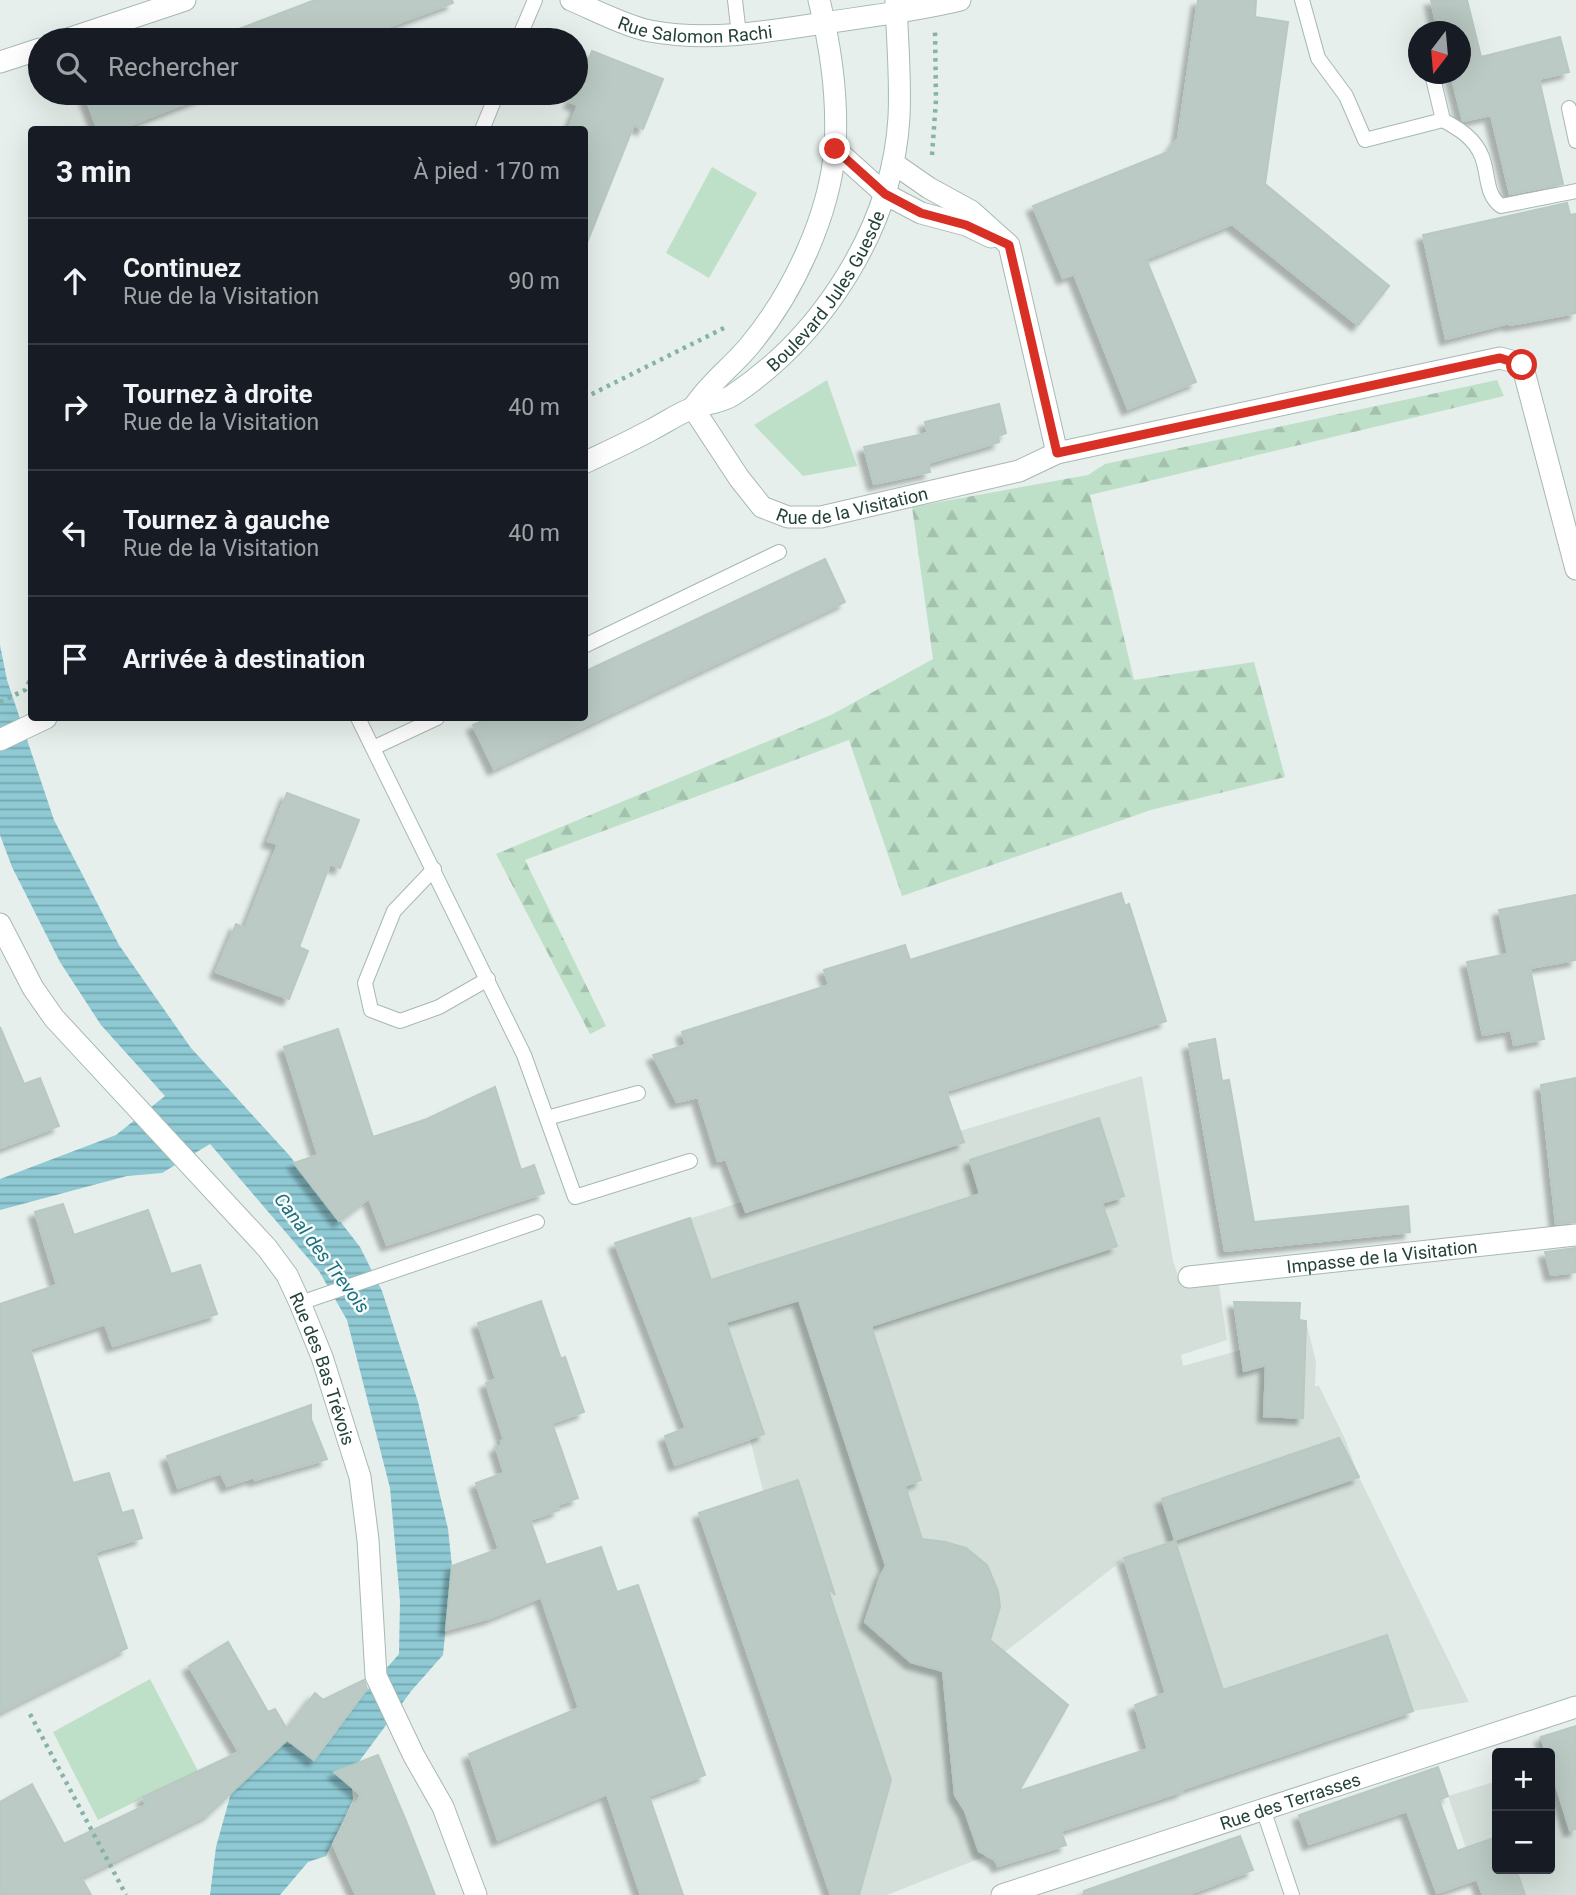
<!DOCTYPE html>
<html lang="fr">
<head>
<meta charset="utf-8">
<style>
	:root { --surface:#171b24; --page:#242831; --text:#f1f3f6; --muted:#9ea1a6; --line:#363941 }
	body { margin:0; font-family:Roboto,sans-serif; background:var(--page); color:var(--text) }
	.controls { position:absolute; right:21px; bottom:21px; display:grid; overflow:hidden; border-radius:7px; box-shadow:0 7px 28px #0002 }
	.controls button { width:63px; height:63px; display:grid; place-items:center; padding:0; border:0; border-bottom:2px solid var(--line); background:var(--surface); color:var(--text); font:35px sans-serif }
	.compass { position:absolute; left:1408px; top:21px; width:63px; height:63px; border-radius:50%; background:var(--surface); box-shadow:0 7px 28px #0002; rotate:196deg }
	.stop { position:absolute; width:21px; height:21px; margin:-16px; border:5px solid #d93025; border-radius:50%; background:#fff }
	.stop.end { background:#d93025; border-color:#fff; box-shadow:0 2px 7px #0008 }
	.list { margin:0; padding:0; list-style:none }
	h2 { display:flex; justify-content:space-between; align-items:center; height:91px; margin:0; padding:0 28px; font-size:30px }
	h2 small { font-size:23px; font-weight:400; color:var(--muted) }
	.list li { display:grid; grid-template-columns:46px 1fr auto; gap:21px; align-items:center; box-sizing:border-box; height:126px; padding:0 28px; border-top:2px solid var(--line) }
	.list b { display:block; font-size:26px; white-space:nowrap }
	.list p { margin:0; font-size:23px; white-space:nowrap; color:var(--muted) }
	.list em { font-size:23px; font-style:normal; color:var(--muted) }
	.icon { flex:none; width:38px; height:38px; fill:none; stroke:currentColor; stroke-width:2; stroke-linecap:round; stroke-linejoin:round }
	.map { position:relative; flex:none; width:1576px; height:1895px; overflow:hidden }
	.search { position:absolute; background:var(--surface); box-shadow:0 7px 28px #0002; left:28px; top:28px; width:560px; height:77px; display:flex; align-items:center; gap:18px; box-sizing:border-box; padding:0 24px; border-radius:38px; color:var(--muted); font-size:26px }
	.panel { position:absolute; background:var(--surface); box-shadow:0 7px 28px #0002; left:28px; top:126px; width:560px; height:595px; border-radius:7px }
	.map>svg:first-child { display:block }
	.built { fill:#d4dfda }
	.green { fill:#bfe0c8 }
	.forest { fill:url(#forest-firs) }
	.water { fill:url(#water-rules) }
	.building { fill:#bbcac4; stroke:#b8c9c2; stroke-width:2; filter:url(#shadow) }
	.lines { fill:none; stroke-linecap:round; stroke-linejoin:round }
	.service-casing { stroke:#a8b8b2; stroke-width:16 }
	.minor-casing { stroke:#a8b8b2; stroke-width:23 }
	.tertiary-casing { stroke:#a8b8b2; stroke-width:23 }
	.secondary-casing { stroke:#a4bbb3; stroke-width:23 }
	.path { stroke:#86b3a5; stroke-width:4.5; stroke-dasharray:3.5 5; stroke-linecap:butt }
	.service { stroke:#fff; stroke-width:14 }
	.minor { stroke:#fff; stroke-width:21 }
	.tertiary { stroke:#fff; stroke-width:21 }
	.secondary { stroke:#fff; stroke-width:21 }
	.route { stroke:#d93025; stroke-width:9 }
	.labels { text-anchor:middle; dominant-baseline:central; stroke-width:5; stroke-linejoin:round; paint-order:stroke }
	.street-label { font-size:18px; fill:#24423a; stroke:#f7fbf9 }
	.water-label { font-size:19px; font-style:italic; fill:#1c6f80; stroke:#f7fbf9 }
</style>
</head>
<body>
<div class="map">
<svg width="1576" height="1895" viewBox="0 0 1576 1895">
	<defs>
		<pattern id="forest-firs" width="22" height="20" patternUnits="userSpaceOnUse" patternTransform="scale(1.75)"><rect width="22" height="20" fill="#bfe0c8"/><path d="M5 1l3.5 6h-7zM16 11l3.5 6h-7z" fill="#a4c1ad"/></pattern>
		<pattern id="water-rules" width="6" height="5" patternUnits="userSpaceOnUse" patternTransform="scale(1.75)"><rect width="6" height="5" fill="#8ec9d4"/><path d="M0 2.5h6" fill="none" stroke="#74a5ad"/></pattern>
		<filter id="shadow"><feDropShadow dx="-6" dy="6" stdDeviation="2" flood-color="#0004"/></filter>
	</defs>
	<rect width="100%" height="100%" fill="#e6efeb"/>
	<g class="built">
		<polygon points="1142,1076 1173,1261 1181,1284 1218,1278 1227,1340 1181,1355 1183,1366 1241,1350 1234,1306 1268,1303 1300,1303 1299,1320 1306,1321 1316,1362 1315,1386 1319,1386 1345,1439 1359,1477 1469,1702 1413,1711 1191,1786 1168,1709 1164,1686 1124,1559 1005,1652 1068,1705 1051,1736 1031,1754 991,1854 887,1895 831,1895 699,1513 763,1491 750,1439 697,1457 615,1243 960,1131"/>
		<polygon points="1576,1726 1576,1895 1482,1895 1448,1796 1497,1781 1497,1869 1550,1869 1550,1753 1542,1753 1538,1738"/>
	</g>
	<g class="green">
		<polygon points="712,167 757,193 709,278 666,253"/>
		<polygon points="827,380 857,466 803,476 754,425"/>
		<polygon points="150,1679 198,1771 98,1820 53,1732"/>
	</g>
	<polygon class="forest" points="1497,380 1504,396 1090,495 1134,680 1254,662 1285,777 1151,810 902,896 849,740 525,860 606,1026 590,1034 496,854 831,715 933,659 912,507 1088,475 1105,464"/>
	<polygon class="water" points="0,645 7,680 54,820 119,945 191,1048 289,1155 360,1247 382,1291 418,1402 448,1529 452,1566 443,1655 412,1690 358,1763 352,1787 353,1800 326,1856 308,1862 280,1895 210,1895 216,1847 231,1793 287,1740 315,1760 357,1702 399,1654 400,1601 390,1488 347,1320 319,1271 210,1144 162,1173 127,1176 0,1210 0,1179 116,1135 165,1096 101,1025 60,962 12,867 0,835"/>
	<g class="building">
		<polygon points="315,0 452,0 453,3 353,40 216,40 215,38"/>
		<polygon points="1198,0 1256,0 1255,17 1288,22 1265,184 1389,286 1358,325 1232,224 1146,259 1196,382 1128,409 1074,274 1063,278 1033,206 1168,152 1178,138"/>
		<polygon points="1431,0 1467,0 1481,57 1560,37 1569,72 1539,79 1563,184 1510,194 1491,115 1463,121 1451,74 1460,74 1460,32 1438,32"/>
		<polygon points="592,51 663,79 643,129 634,125 586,245 584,130 568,130 578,105 570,102 576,93"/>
		<polygon points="84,93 207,93 207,95 117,130 98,130"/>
		<polygon points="1567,203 1570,215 1576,214 1576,313 1510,325 1509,323 1446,339 1423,235"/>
		<polygon points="999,404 1006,433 998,436 999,442 928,463 930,472 874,484 864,447 928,433 925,422"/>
		<polygon points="825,559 845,602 494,769 473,725 489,718 584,718 584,672"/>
		<polygon points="287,793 359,820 340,868 330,864 299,947 308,951 289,999 216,972 236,924 245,928 278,844 268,841"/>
		<polygon points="1121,893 1125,906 1129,904 1166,1021 946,1091 964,1142 746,1212 726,1159 718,1161 698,1097 677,1102 653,1055 686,1045 682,1032 829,985 824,970 905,945 910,960"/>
		<polygon points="1576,895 1576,960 1530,968 1544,1039 1514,1045 1511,1030 1483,1035 1467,962 1508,954 1499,910"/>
		<polygon points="0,1027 24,1084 40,1078 59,1126 0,1148"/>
		<polygon points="338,1029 373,1137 427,1119 495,1087 521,1170 534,1165 544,1193 387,1245 369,1198 339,1221 294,1163 318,1155 284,1047"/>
		<polygon points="1215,1039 1222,1081 1229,1080 1254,1222 1408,1206 1410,1232 1225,1251 1189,1044"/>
		<polygon points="1576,1078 1576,1222 1556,1224 1541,1085"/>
		<polygon points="1099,1118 1124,1196 1102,1203 1117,1246 871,1326 921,1480 905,1486 922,1539 945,1542 966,1548 987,1565 998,1591 1000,1607 990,1640 1068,1705 1019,1791 1148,1749 1135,1705 1166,1693 1124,1558 1175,1541 1223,1690 1387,1635 1413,1711 1183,1789 1183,1791 1061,1831 1066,1845 998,1866 995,1860 979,1851 965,1811 955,1795 943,1671 911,1662 865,1622 880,1577 886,1566 799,1300 726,1322 764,1434 675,1465 665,1436 686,1428 615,1243 690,1218 711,1280 980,1194 970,1160"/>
		<polygon points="63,1204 74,1235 148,1210 171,1274 200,1265 217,1314 113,1346 105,1324 30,1349 73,1483 109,1473 122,1513 133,1510 142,1538 95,1552 127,1648 0,1712 0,1304 57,1285 35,1212"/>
		<polygon points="1576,1248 1576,1272 1551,1275 1545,1252"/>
		<polygon points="541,1301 561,1359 565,1357 584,1412 552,1423 578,1498 557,1505 559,1510 530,1520 546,1565 601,1547 617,1592 638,1585 705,1775 649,1796 683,1895 641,1895 607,1794 498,1840 469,1754 579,1708 541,1597 490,1618 446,1630 452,1566 499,1549 476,1483 504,1473 496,1447 502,1445 501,1441 504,1440 486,1383 496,1379 478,1323"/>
		<polygon points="1234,1302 1300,1303 1299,1320 1306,1321 1303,1418 1264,1416 1266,1365 1244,1371"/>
		<polygon points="311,1405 311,1419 327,1459 255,1480 254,1477 227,1486 221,1473 178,1488 167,1456"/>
		<polygon points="1339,1438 1359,1477 1175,1540 1162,1499"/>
		<polygon points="798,1480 835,1595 827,1587 891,1780 859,1895 831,1895 699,1513"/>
		<polygon points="228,1642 268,1712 275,1709 287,1729 315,1693 323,1700 364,1680 367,1689 314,1760 287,1740 209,1814 81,1877 91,1895 0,1895 0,1802 32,1784 64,1844 146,1805 143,1797 239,1752 189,1666"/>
		<polygon points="1576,1726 1576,1829 1570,1830 1550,1766 1550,1753 1546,1753 1541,1737"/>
		<polygon points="378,1755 406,1821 435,1895 356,1895 333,1844 361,1795 334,1772"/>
		<polygon points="1438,1767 1448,1796 1439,1800 1457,1851 1497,1837 1497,1869 1516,1869 1525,1895 1483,1895 1477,1879 1437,1893 1407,1811 1309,1844 1299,1815"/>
		<polygon points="1240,1836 1253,1870 1187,1895 1084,1895 1084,1891"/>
	</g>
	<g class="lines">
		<defs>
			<g id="service">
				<polyline points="735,0 739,35"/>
				<polyline points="1302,0 1318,58 1346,96 1365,140 1443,120 1432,74"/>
				<polyline points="518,40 535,0"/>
				<polyline points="1569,108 1576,141"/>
				<path d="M1443,120C1459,129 1475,138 1482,157C1489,175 1485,194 1501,206L1576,191"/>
				<polyline points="482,130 497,93"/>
				<polyline points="584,646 779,552"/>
				<polyline points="358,718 524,1055 575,1197 690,1161"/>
				<polyline points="373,748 437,718"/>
				<polyline points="434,869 394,911 365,983 371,1010 400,1021 439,1007 488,979"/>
				<polyline points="547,1118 638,1093"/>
				<polyline points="300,1303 537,1222"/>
				<polyline points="1263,1809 1292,1895"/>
			</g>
			<g id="minor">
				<path id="s1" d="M571,0C595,10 625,26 650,31C708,42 766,32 824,23C870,16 915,11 960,0"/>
				<polyline points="65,40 185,0"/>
				<polyline points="0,62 40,49"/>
				<polyline points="835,149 885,194 921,213 966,225 991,237"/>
				<polyline points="893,163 929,188 971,211 1009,245 1057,453"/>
				<path id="s2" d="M693,408L739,478L762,507L788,517H821L1019,471L1057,453L1500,358L1522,364L1576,569"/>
				<path id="s3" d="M1189,1277L1576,1235"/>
				<path id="s4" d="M1002,1895L1576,1707"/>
			</g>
			<g id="tertiary">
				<path id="s5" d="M0,924L33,988L54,1018L267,1248L287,1275L300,1303L322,1357L360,1477L368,1540L376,1676L414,1756L443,1807L476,1895"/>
			</g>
			<g id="secondary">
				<path d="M693,408C710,382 731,368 750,345C793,293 830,215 835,147C838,98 831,48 819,0"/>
				<path id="s6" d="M584,463C607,452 629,442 651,430C665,423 679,413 693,408C707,403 721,403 733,395C823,335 893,226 899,117C901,78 897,38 896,0"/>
				<polyline points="0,740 46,718"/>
			</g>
		</defs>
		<use href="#service" class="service-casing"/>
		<use href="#minor" class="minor-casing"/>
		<use href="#tertiary" class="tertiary-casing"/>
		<use href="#secondary" class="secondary-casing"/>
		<g class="path">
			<polyline points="932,155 936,100 935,31"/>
			<polyline points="584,398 726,327"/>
			<polyline points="0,702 25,690 32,676"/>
			<polyline points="30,1714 126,1895"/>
		</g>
		<use href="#service" class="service"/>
		<use href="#minor" class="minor"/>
		<use href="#tertiary" class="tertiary"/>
		<use href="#secondary" class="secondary"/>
	</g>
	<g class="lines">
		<polyline class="route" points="835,149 885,194 921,213 966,225 1009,245 1057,453 1500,358 1522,365"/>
	</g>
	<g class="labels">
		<g class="street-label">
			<text stroke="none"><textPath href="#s1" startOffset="130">Rue Salomon Rachi</textPath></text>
			<text stroke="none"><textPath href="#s6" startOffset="306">Boulevard Jules Guesde</textPath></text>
			<text stroke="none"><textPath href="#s2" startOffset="214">Rue de la Visitation</textPath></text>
			<text stroke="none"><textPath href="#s3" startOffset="194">Impasse de la Visitation</textPath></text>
			<text stroke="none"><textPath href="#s5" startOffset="556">Rue des Bas Trévois</textPath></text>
			<text stroke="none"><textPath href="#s4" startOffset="303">Rue des Terrasses</textPath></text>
		</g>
		<g class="water-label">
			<text transform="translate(322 1253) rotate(53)">Canal des Trevois</text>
		</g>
	</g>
</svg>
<div class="controls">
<button>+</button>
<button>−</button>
</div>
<svg class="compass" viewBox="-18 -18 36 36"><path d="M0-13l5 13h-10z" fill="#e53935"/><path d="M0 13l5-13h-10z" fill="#9ea1a6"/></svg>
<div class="stop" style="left:1522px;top:365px"></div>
<div class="stop end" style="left:835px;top:149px"></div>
<div class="search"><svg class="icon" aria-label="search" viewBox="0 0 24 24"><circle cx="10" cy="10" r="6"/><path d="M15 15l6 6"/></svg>Rechercher</div>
<section class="panel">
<h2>3 min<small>À pied · 170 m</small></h2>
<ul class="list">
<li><svg class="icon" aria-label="ahead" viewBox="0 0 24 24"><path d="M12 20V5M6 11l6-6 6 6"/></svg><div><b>Continuez</b><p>Rue de la Visitation</p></div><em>90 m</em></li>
<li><svg class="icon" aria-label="right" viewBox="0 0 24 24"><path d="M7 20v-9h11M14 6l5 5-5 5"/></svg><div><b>Tournez à droite</b><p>Rue de la Visitation</p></div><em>40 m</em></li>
<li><svg class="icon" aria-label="left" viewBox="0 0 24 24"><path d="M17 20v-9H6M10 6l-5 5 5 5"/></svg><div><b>Tournez à gauche</b><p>Rue de la Visitation</p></div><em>40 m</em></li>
<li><svg class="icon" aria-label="arrive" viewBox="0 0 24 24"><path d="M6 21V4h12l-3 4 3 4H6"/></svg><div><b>Arrivée à destination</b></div></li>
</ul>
</section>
</div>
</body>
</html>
